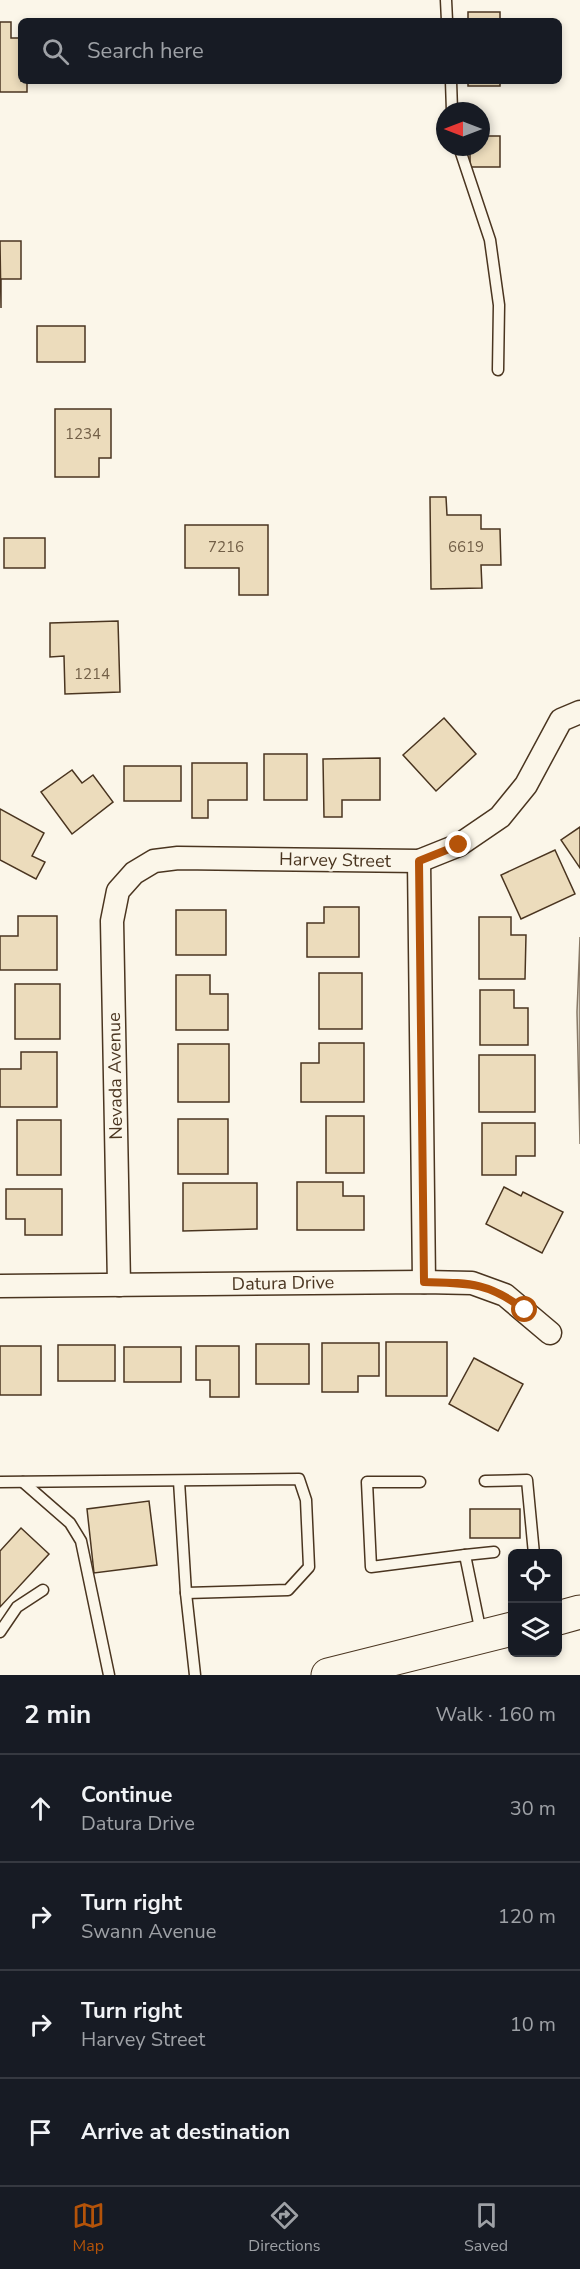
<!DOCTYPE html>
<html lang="en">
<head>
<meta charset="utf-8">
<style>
	:root { --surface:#171b24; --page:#242831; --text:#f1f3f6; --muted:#9ea1a6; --line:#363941; --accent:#b45309 }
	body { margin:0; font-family:"Nunito Sans",sans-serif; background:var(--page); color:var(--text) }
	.controls { position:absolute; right:18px; bottom:18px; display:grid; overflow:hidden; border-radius:9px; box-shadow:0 3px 9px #0003 }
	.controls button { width:54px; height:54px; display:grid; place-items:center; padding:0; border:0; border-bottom:2px solid var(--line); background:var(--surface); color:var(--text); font:30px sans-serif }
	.compass { position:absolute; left:436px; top:102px; width:54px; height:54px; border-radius:50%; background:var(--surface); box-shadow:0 3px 9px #0003; rotate:270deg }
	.stop { position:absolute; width:18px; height:18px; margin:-14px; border:4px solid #b45309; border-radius:50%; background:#fff }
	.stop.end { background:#b45309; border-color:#fff; box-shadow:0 2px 6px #0008 }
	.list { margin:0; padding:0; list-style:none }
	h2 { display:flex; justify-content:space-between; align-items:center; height:78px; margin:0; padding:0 24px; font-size:26px }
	h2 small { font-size:20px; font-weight:400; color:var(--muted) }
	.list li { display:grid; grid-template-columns:39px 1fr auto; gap:18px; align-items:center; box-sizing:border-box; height:108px; padding:0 24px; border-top:2px solid var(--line) }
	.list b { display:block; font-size:22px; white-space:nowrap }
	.list p { margin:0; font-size:20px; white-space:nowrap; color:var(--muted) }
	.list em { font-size:20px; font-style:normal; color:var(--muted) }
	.icon { flex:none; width:33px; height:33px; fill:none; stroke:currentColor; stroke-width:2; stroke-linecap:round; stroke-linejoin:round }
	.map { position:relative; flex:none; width:580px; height:1675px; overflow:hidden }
	.search { position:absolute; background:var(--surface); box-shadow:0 3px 9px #0003; left:18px; right:18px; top:18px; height:66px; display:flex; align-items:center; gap:15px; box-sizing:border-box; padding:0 21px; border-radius:9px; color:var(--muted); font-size:22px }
	.sheet { height:510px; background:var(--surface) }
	nav { display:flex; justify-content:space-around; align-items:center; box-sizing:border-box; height:84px; border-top:2px solid var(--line); background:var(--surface); font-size:16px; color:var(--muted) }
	nav a { display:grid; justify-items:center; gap:3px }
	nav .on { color:var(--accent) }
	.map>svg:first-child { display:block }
	.water { fill:#dcd4c6; stroke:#887966; stroke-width:1.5 }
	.building { fill:#ecdcbc; stroke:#4a3520; stroke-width:1.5 }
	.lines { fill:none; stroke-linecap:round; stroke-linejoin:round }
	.lane-casing { stroke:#4a3520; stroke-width:13 }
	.street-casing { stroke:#4a3520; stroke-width:25 }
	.primary-casing { stroke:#4a3520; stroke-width:35 }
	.lane { stroke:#fbf6e9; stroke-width:10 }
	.street { stroke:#fbf6e9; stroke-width:22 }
	.primary { stroke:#fbf6e9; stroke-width:33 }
	.route { stroke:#b45309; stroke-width:8 }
	.labels { text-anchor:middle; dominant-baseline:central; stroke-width:4.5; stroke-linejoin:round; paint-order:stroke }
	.number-label { font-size:15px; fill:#725f47 }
	.street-label { font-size:18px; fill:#4a3520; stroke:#fbf6e9 }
</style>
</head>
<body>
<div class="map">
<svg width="580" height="1675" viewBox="0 0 580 1675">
	<rect width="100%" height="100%" fill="#fbf6e9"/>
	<polygon class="water" points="580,937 580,1144 577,1012"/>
	<g class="building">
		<rect x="468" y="12" width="32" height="9"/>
		<polygon points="0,22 11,22 11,38 21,38 21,81 27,81 27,92 0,92"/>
		<rect x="468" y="81" width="32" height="5"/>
		<polygon points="481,136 500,136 500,167 470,167 470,147 481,147"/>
		<polygon points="0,241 21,241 21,279 1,279 1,308"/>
		<rect x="37" y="326" width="48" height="36"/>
		<polygon points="55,409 111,409 111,458 99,458 99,477 55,477"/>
		<polygon points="430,497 446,497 447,515 481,515 481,529 500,529 501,565 481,565 482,588 431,589"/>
		<polygon points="185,525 268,525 268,595 239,595 239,568 185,568"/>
		<rect x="4" y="538" width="41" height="30"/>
		<polygon points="118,621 120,692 65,694 64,656 50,657 50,623"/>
		<polygon points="444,718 476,754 436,791 403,755"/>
		<rect x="264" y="754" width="43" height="46"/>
		<polygon points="380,758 380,800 342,800 342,817 324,817 323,759"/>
		<polygon points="192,763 247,763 247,800 208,800 208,818 192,818"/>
		<rect x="124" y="766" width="57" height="35"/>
		<polygon points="72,770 82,783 93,775 113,802 72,834 41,792"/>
		<polygon points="0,809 44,833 32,856 45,862 36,879 0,860"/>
		<polygon points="580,827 580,868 561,840"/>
		<polygon points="555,850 575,894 521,919 501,875"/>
		<polygon points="324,907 359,907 359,957 307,957 307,923 324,923"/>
		<rect x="176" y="910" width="50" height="45"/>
		<polygon points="18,916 57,916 57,970 0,970 0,936 18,936"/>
		<polygon points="479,917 511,917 511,935 526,935 525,979 479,979"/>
		<rect x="319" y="973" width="43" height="56"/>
		<polygon points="176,975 210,975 210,994 228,994 228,1030 176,1030"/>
		<rect x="15" y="984" width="45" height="55"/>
		<polygon points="480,990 514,990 514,1008 528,1008 528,1045 480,1045"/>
		<polygon points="319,1043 364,1043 364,1102 301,1102 301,1063 319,1063"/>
		<rect x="178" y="1044" width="51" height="58"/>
		<polygon points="21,1052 57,1052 57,1107 0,1107 0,1069 21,1069"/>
		<rect x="479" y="1055" width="56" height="57"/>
		<rect x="326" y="1116" width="38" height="57"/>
		<rect x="178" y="1119" width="50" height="55"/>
		<rect x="17" y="1120" width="44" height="55"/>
		<polygon points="482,1123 535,1123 535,1156 516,1156 516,1175 482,1175"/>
		<polygon points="297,1182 343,1182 343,1196 364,1196 364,1230 297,1230"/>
		<polygon points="183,1183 257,1183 257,1229 183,1231"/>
		<polygon points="504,1187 521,1196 523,1192 563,1212 542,1253 486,1224"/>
		<polygon points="6,1189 62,1189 62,1235 25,1235 25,1219 6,1219"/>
		<rect x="386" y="1342" width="61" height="54"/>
		<polygon points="322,1343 379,1343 379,1376 358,1376 358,1392 322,1392"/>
		<rect x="256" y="1344" width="53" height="40"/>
		<rect x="58" y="1345" width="57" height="36"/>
		<rect x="0" y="1346" width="41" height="49"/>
		<polygon points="196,1346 239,1346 239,1397 210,1397 210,1380 196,1380"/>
		<rect x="124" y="1347" width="57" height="35"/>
		<polygon points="474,1358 523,1384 498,1431 449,1404"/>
		<polygon points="149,1501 157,1565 94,1573 87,1509"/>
		<rect x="470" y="1509" width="50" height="29"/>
		<polygon points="21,1528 49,1554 0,1607 0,1551"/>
	</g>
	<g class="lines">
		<defs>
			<g id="lane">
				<polyline points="446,0 447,21"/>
				<polyline points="451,81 452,111"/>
				<polyline points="459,147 490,240 499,305 498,370"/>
				<polyline points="179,1481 186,1593 195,1675"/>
				<polyline points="485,1481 527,1480 534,1554"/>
				<polyline points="0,1482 299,1479 306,1500 309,1567 288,1590 186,1593"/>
				<polyline points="23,1482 70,1523 81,1541 109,1675"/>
				<polyline points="420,1482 367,1482 371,1567 465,1555 481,1633"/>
				<polyline points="465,1555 494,1552"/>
				<polyline points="0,1632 17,1607 43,1590"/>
			</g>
			<g id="street">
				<polyline points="419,861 424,1282"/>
				<polyline points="119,1285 112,921 118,891 134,873 154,861 178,858 419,861 459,845 500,817 526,785 561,720 580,712"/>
				<polyline points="0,1286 424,1282 472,1283 505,1295 550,1333"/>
			</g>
			<g id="primary">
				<polyline points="558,1618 580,1612"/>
				<polyline points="328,1675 512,1629"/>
			</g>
		</defs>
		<use href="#lane" class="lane-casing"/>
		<use href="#street" class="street-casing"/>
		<use href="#primary" class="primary-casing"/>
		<use href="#lane" class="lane"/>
		<use href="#street" class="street"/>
		<use href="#primary" class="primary"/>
	</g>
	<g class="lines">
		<path class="route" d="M459,845L419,861L424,1282C469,1283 488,1282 525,1310"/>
	</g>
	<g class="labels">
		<g class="number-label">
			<text x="83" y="434">1234</text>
			<text x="226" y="547">7216</text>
			<text x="466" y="547">6619</text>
			<text x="92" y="674">1214</text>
		</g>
		<g class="street-label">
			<text transform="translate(335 860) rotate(1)">Harvey Street</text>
			<text transform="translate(115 1076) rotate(-91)">Nevada Avenue</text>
			<text transform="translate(283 1283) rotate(-1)">Datura Drive</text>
		</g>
	</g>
</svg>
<div class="controls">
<button><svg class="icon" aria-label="locate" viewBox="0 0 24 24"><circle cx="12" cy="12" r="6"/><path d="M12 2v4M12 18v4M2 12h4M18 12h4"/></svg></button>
<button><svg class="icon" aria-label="layers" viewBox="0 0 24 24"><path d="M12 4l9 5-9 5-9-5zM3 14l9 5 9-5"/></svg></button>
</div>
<svg class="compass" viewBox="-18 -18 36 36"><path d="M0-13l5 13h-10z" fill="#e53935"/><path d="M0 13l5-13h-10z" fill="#9ea1a6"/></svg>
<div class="stop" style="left:525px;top:1310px"></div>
<div class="stop end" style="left:459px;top:845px"></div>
<div class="search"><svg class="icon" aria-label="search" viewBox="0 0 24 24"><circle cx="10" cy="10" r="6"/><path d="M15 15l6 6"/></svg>Search here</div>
</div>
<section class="sheet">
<h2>2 min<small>Walk · 160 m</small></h2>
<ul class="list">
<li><svg class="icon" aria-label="ahead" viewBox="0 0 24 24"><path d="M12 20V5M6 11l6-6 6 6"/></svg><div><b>Continue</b><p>Datura Drive</p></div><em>30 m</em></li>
<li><svg class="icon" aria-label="right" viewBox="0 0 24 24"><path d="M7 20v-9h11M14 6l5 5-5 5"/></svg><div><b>Turn right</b><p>Swann Avenue</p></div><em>120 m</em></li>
<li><svg class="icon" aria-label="right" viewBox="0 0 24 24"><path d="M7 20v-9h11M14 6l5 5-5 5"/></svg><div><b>Turn right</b><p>Harvey Street</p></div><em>10 m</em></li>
<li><svg class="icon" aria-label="arrive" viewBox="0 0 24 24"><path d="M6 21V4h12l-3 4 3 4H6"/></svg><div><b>Arrive at destination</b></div></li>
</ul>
</section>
<nav>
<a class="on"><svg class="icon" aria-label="map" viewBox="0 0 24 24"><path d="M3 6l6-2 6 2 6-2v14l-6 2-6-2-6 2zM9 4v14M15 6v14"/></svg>Map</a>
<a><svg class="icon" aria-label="directions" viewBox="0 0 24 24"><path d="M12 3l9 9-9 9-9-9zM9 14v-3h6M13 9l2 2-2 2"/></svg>Directions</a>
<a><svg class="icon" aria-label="saved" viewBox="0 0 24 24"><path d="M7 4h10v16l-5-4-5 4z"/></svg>Saved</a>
</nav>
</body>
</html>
